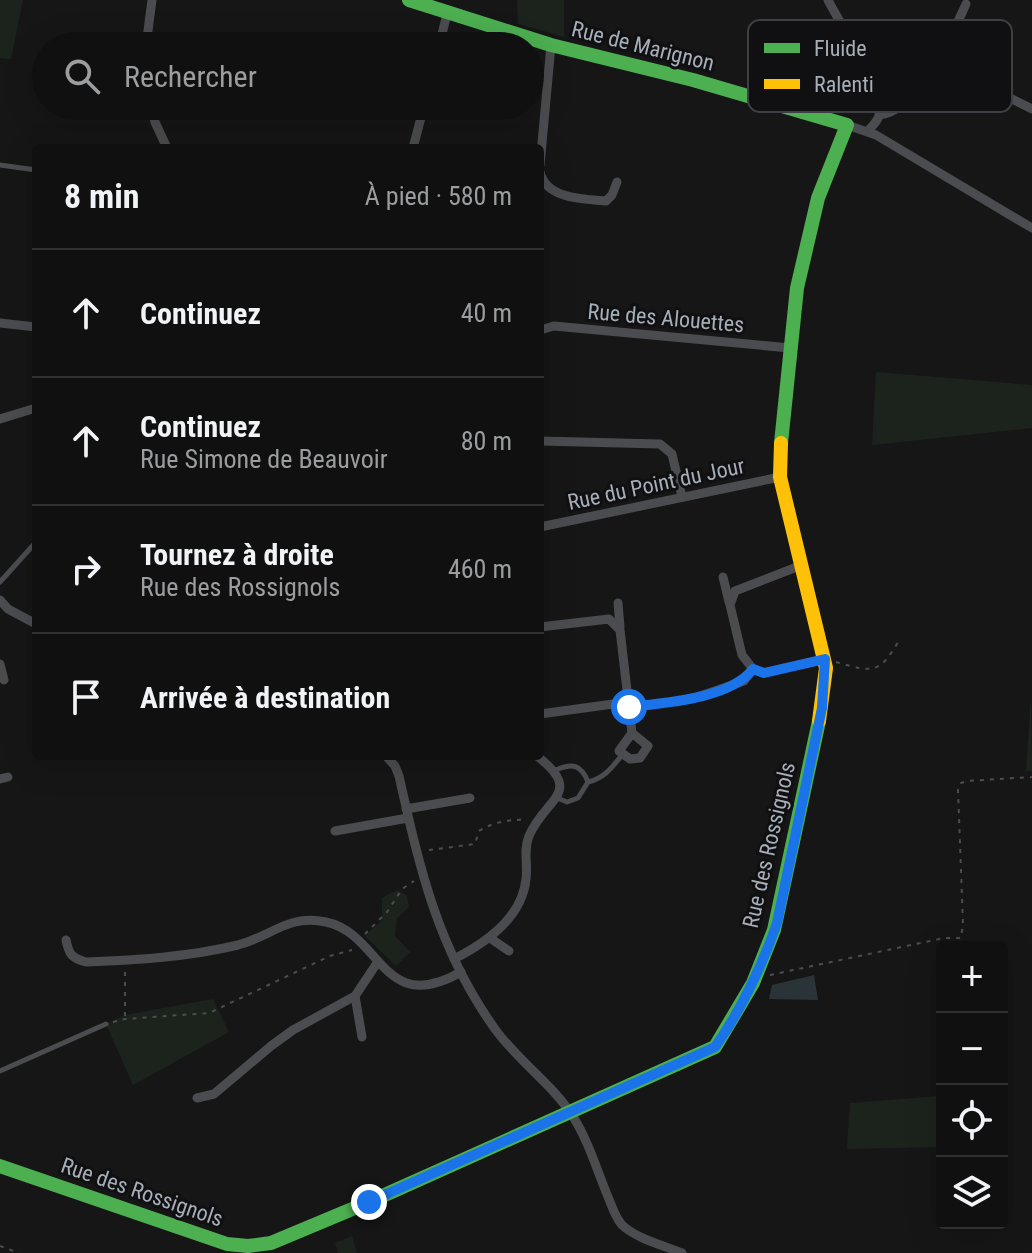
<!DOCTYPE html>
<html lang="fr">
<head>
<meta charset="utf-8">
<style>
	:root { --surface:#101010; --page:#191919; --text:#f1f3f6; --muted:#9c9d9f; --line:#303030 }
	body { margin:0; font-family:"Roboto Condensed",sans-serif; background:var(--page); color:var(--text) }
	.controls { position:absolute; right:24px; bottom:24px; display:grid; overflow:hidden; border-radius:8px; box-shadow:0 8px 32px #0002 }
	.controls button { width:72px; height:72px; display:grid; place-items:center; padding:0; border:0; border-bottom:2px solid var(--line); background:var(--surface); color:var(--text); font:40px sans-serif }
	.stop { position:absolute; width:24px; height:24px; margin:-18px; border:6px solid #1a73e8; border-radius:50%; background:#fff }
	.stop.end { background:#1a73e8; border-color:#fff; box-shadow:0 2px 8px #0008 }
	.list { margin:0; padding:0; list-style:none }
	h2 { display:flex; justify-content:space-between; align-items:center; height:104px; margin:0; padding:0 32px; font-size:34px }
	h2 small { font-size:26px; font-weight:400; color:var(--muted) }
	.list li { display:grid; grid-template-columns:52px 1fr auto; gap:24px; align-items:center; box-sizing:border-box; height:128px; padding:0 32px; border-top:2px solid var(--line) }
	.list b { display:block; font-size:30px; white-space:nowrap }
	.list p { margin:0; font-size:26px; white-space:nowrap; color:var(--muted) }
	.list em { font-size:26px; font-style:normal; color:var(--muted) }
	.icon { flex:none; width:44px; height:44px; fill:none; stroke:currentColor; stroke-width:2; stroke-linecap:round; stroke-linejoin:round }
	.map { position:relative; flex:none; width:1032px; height:1253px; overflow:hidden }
	.search { position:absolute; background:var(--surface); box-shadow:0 8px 32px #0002; left:32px; top:32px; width:512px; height:88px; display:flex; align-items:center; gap:20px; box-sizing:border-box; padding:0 28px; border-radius:44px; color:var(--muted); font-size:30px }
	.panel { position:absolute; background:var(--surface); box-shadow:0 8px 32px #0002; left:32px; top:144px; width:512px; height:616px; border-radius:8px }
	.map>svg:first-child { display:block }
	.green { fill:#1c231c }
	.water { fill:#293338 }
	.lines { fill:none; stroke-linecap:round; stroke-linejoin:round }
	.path { stroke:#4c4d51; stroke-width:2; stroke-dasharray:4 6; stroke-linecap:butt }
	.lane { stroke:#4a4c4f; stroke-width:5 }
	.street { stroke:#4a4c4f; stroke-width:9 }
	.fast { stroke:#4caf50; stroke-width:14 }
	.slow { stroke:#ffc107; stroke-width:14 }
	.route { stroke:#1a73e8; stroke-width:10 }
	.labels { text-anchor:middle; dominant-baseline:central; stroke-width:6; stroke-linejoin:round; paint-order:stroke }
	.street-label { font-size:22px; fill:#a6aeb7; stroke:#101012 }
	.key { fill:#101012; stroke:#3d3f44; stroke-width:2 }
	.key-label { font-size:22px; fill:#a6aeb7 }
</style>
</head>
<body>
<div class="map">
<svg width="1032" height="1253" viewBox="0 0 1032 1253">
	<rect width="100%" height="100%" fill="#161616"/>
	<g class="green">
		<polygon points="0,0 23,0 11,59 0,58"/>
		<polygon points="517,0 564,0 564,37 518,24"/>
		<polygon points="876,372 1032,385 1032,428 872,445"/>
		<polygon points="1031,699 1032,771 1026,771"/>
		<polygon points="397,890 407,896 409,907 397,918 395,936 410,952 396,966 365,936 382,920 382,898"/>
		<polygon points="213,999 229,1032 133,1085 106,1024 125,1015"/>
		<polygon points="939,1096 942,1098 942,1147 847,1149 850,1103"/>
		<polygon points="352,1236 357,1253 338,1253 335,1243"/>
	</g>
	<polygon class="water" points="814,975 818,1000 769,999 772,985"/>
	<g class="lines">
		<g class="path">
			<path d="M836,662C875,673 879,674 900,639"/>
			<polyline points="638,706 683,700"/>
			<path d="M429,850L475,844L479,831C493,822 510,819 527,820"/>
			<polyline points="365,934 387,912 402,889 414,881"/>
			<polyline points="125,972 125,1018"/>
			<polyline points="770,975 944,938 961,938 963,924 958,790 961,783 967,781 1032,777"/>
			<polyline points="113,1022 125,1019 209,1013 330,956 352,950"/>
			<polyline points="0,1246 19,1253"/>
		</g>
		<g class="lane">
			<polyline points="0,165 36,170"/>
			<polyline points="0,582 36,542"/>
			<path d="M556,770C572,763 581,764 588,782L578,798L567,802L557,798"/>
			<path d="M588,782C605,778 612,767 623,754"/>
			<polyline points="0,1071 106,1024"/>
		</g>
		<g class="street">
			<path d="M828,0C839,22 885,94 879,116C877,122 872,126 868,131"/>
			<polyline points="146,46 152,0"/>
			<polyline points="439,46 447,14"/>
			<polyline points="936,61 1032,109"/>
			<polyline points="151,106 155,122 167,148"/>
			<path d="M879,115C920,110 950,39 966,4"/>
			<polyline points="847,125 876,135 1032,228"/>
			<polyline points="413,148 424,106"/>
			<polyline points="540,165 551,45"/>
			<path d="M540,172C546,199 583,199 606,201L612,195L617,182"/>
			<polyline points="0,323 36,327"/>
			<polyline points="540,330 554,326 790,348"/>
			<polyline points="0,419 36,408"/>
			<polyline points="540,441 660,444 672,454 682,497"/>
			<polyline points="540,527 780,477"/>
			<polyline points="802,565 735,591 730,605 742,655 753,669 764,673 825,659"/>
			<polyline points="723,577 729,602"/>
			<polyline points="0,600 8,609 36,624"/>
			<polyline points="618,603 620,627"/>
			<polyline points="540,627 609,619 620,630 632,733 648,746 640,758 630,759 619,751 632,733"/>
			<polyline points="0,664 4,680"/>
			<polyline points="694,698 744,681 753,669"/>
			<polyline points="540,714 628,702"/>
			<path d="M386,756L395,766L399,776C420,870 438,949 495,1029C517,1060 552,1084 572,1115C587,1138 596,1167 606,1192C611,1203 614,1216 622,1225C637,1239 663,1245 682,1253"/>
			<polyline points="0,779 8,777"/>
			<polyline points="406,809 470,798"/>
			<polyline points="335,831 408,818"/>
			<polyline points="490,938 509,951"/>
			<path d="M66,940C69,954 71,958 86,962C137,960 188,957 238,945C272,936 288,914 326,922C382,934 382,1017 461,972"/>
			<path d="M454,959C486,943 522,918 526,879C528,864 523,850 529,836C545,798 585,793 537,756"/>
			<polyline points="355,996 362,1037"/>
			<polyline points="197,1098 214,1094 271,1046 293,1030 355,996 377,963"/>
		</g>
		<g class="fast">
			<polyline points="409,0 551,45 693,80 847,125 818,198 797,288 781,443"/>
			<polyline points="0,1166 227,1244 248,1246 271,1243 369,1202 715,1047 753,983 774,930 819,721"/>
		</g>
		<polyline class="slow" points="781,443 780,477 826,668 819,721"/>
	</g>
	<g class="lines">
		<path class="route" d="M369,1202L715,1047C740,1012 763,964 777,923L822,708L825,659L764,673L753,669C730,699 664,703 629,707"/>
	</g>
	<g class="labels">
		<g class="street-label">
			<text transform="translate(643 46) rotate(14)">Rue de Marignon</text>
			<text transform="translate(666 318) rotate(5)">Rue des Alouettes</text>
			<text transform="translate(656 484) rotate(-12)">Rue du Point du Jour</text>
			<text transform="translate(769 845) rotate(-77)">Rue des Rossignols</text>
			<text transform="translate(142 1192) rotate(19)">Rue des Rossignols</text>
		</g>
	</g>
	<rect x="748" y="20" width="264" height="92" rx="12" class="key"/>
	<rect x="764" y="43" width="36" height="10" fill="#4caf50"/>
	<rect x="764" y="79" width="36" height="10" fill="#ffc107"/>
	<g class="key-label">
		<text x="814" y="56">Fluide</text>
		<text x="814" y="92">Ralenti</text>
	</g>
</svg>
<div class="controls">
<button>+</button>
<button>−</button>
<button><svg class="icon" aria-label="locate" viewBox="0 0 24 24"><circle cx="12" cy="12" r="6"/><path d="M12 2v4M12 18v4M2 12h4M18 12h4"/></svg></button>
<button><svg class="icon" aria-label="layers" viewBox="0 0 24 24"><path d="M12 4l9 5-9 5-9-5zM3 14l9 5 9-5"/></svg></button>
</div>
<div class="stop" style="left:629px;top:707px"></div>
<div class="stop end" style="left:369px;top:1202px"></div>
<div class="search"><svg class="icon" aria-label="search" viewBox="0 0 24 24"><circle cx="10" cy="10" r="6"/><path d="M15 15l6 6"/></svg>Rechercher</div>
<section class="panel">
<h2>8 min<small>À pied · 580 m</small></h2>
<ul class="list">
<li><svg class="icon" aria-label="ahead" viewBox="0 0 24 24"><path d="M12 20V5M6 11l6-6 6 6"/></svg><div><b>Continuez</b></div><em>40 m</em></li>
<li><svg class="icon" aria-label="ahead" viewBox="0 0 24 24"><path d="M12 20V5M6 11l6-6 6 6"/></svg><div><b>Continuez</b><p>Rue Simone de Beauvoir</p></div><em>80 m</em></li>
<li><svg class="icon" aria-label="right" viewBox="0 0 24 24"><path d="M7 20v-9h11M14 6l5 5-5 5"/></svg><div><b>Tournez à droite</b><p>Rue des Rossignols</p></div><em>460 m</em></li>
<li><svg class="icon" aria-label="arrive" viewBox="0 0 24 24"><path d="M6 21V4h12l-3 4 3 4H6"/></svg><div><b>Arrivée à destination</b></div></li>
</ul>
</section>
</div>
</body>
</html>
